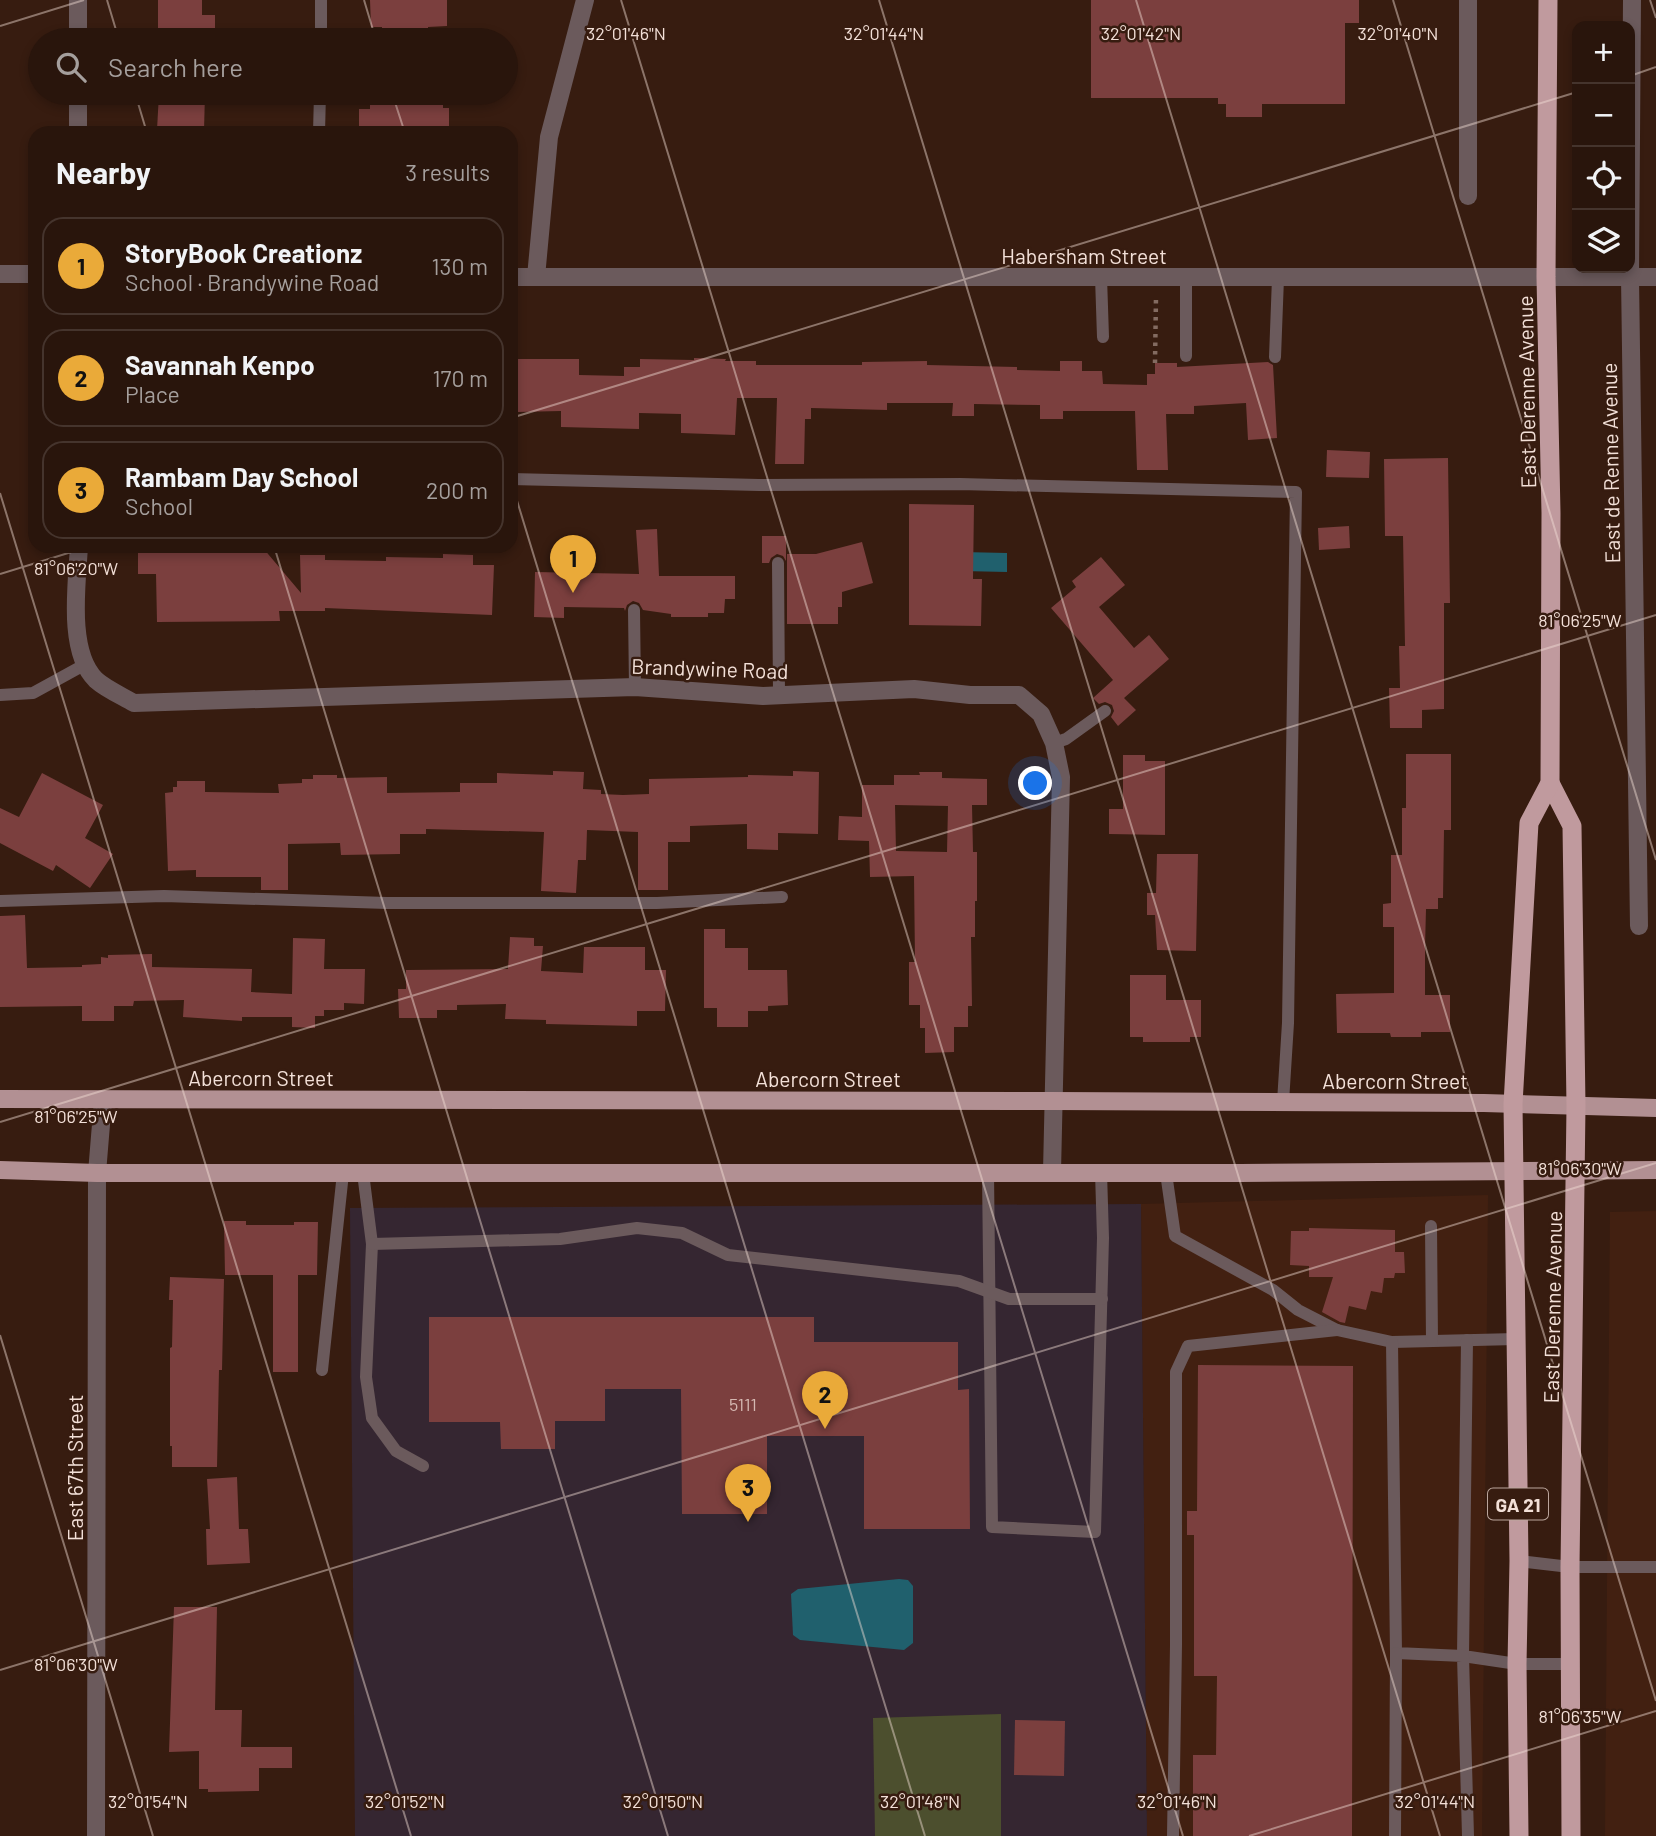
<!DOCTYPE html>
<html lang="en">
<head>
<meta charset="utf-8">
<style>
	:root { --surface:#29150c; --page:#35221a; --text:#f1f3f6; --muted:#a59f9d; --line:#45342d; --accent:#eaaa39 }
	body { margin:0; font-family:Barlow,sans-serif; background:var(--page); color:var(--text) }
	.controls { position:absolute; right:21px; top:21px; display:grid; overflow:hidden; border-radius:14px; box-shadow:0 4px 10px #0003 }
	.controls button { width:63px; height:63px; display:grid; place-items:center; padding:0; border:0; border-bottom:2px solid var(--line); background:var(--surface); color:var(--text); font:35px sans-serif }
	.you { position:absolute; left:1036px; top:784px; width:24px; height:24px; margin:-18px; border:5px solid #fff; border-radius:50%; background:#1a73e8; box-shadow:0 0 0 10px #1a73e833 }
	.badge { display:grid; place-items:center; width:46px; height:46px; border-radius:50%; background:var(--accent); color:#111; font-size:23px; font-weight:700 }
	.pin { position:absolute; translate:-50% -58px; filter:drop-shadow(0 2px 4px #0008) }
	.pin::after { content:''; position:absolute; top:37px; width:24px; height:21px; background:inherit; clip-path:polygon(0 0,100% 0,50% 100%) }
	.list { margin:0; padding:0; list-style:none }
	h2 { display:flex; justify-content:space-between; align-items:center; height:91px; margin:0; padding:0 28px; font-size:30px }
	h2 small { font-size:23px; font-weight:400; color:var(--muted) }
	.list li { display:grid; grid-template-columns:46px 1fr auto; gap:21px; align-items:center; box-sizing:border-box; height:98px; margin:0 14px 14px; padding:0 14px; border:2px solid var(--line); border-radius:21px }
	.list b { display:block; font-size:26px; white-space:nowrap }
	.list p { margin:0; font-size:23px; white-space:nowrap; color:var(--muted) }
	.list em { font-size:23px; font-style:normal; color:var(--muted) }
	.icon { flex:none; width:38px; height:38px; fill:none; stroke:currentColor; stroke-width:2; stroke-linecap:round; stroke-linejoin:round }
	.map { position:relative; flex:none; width:1656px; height:1836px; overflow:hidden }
	.search { position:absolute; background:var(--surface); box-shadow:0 4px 10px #0003; left:28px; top:28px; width:490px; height:77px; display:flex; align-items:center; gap:18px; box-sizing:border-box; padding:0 24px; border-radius:38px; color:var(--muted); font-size:26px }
	.panel { position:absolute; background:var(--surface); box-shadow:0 4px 10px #0003; left:28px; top:126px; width:490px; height:427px; border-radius:21px }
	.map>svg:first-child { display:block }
	.built { fill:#422011 }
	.education { fill:#352631 }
	.green { fill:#4c4f2e }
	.water { fill:#20606d }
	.building { fill:#7b3f3e; fill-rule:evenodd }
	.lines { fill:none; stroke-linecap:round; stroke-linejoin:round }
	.path { stroke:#836b61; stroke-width:4.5; stroke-dasharray:3.5 5; stroke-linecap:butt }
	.service { stroke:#6b5a5c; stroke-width:12 }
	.minor { stroke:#6b5a5c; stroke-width:18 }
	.tertiary { stroke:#6b5a5c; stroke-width:18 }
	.primary { stroke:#b29093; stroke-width:18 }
	.trunk { stroke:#c09a9e; stroke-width:19 }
	.ticks { fill:none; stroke:#f3e0d8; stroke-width:2; stroke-opacity:0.45 }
	.labels { text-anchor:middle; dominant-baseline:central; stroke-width:5; stroke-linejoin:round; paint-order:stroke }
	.number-label { font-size:18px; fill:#d5b8b2 }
	.shield { fill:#371c10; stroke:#bba59c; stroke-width:2 }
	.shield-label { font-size:19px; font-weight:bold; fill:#f3e0d8 }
	.street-label { font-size:21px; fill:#f3e0d8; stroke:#371c10 }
	.ticks-label { font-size:18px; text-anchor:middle; fill:#f3e0d8; stroke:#371c10; stroke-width:5; stroke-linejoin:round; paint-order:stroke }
</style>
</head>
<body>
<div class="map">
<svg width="1656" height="1836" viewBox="0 0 1656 1836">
	<rect width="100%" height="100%" fill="#371c10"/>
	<g class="built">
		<polygon points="1488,1195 1482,1836 1147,1836 1141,1204"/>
		<polygon points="1656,1211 1656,1836 1605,1836 1610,1212"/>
	</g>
	<polygon class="education" points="1141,1204 1147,1836 355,1836 350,1208"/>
	<polygon class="green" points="1001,1714 1001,1836 875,1836 873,1718"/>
	<g class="water">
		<polygon points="962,552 1007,553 1007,572 962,571"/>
		<polygon points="899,1579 908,1580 913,1586 913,1643 904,1650 800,1640 793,1635 791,1594 798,1589"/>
	</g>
	<g class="building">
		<polygon points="158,0 202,0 202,15 215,15 215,40 158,40"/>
		<polygon points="370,0 447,0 447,26 428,27 428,40 382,40 382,27 371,27"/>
		<polygon points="1091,0 1359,0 1359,23 1345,23 1345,104 1262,104 1262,117 1226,117 1226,104 1218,104 1218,98 1091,98"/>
		<polygon points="159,93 205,93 204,131 157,130"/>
		<polygon points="370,93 443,93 443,108 449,108 449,133 359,133 359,109 370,109"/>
		<polygon points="694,358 726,359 725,361 756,361 756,365 862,365 862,362 927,361 927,365 1017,367 1017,370 1060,371 1060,361 1082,361 1082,371 1102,371 1103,384 1147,385 1147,374 1155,374 1155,363 1177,363 1177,367 1268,362 1273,365 1277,438 1248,440 1246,403 1194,406 1194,414 1166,414 1168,470 1137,470 1135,411 1063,411 1063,419 1040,419 1040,405 974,404 974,416 952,416 953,403 887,403 887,410 811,408 811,419 805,419 804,464 775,464 777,398 737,398 735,435 681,433 681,414 639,413 639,429 561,427 561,411 517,412 517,359 579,359 579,375 624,376 624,367 640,367 640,359 694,360"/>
		<polygon points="1327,450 1370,452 1369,478 1326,477"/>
		<polygon points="1448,458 1450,603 1444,603 1444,709 1422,710 1422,728 1390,728 1389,688 1400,688 1399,646 1405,646 1403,536 1385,536 1384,459"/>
		<polygon points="909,504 974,505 973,579 982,579 981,626 909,625"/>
		<polygon points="1349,526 1350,548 1319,550 1318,528"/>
		<polygon points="657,529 659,576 735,576 735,599 725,599 724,613 708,613 708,617 671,617 671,614 643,610 639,603 633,601 627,605 625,611 624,608 564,607 564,618 534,617 535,572 639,574 636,530"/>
		<polygon points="762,536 786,536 786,561 783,556 777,554 771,558 769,563 762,563"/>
		<polygon points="862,542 873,583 842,592 842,607 838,607 838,624 787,624 787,554 816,554"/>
		<polygon points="138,546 173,546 173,549 263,548 301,593 300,555 325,555 325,560 386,561 386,557 443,558 443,554 473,555 473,565 494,565 492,615 325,608 325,611 279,611 280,621 157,622 156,574 138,574"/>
		<polygon points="1101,557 1125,585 1099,607 1134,648 1149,635 1169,659 1124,698 1136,710 1118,726 1111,717 1114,711 1112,705 1105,702 1099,704 1093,698 1113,680 1051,608 1076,587 1072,581"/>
		<polygon points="1406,754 1451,754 1451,830 1444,830 1443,898 1438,898 1438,909 1426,909 1425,947 1425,995 1450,995 1450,1032 1421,1032 1421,1037 1391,1037 1390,1033 1337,1033 1336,994 1394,993 1394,927 1383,927 1383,904 1391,903 1391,855 1402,855 1402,808 1406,808"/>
		<polygon points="1123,755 1145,755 1145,761 1165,761 1165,835 1109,834 1109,809 1123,809"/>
		<polygon points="553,771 584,772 583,789 601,790 601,794 623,795 649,794 649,779 748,777 748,775 793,776 793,771 819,772 818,834 778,833 778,850 747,849 747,824 690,826 690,842 668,842 668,890 638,890 638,832 587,830 586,860 578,860 576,893 541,891 544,832 426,829 426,834 400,834 400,854 341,855 340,843 288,844 288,890 261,890 261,877 196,877 196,870 168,871 165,793 173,792 173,787 177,787 177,781 205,781 205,792 279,793 278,784 302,783 302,779 313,779 313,775 337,775 337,778 387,777 387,793 460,792 460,783 497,783 497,773 553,775"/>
		<path d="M919,772H942V778L987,779V805H972L973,852H977V901H975V937H971L972,1006H968V1027H954V1052L925,1053V1028H920V1005H909V962H915L914,876L870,877L869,841L838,840L839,816L862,817V785H894V775H920ZM895,805L948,806L947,852L896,851Z"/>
		<polygon points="42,773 103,805 85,838 113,854 90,888 56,865 53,871 0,843 0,808 19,817"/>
		<polygon points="1157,854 1198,854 1196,951 1157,950 1155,915 1147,915 1147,893 1156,893"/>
		<polygon points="25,915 27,968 82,967 82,965 101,964 101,957 108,958 108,955 152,954 152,967 252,969 251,992 292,994 293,938 325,939 324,969 365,969 364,1004 344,1003 344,1010 324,1010 324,1016 315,1016 315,1028 292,1027 292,1017 242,1017 242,1021 183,1017 184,1000 134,1001 133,1006 114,1006 114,1021 82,1021 82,1006 0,1007 0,916"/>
		<polygon points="704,929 725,929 725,948 748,948 748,970 787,970 788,1005 768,1006 768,1011 748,1011 748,1027 717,1027 717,1008 704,1008"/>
		<polygon points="510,937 534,938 534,946 543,946 541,971 583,973 584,947 645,947 645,970 666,970 665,1011 637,1011 637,1026 546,1024 546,1020 505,1019 506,1004 457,1005 457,1010 437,1010 437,1018 399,1018 398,989 406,989 406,970 508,969"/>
		<polygon points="1130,975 1166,975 1166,1000 1201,1000 1201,1037 1190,1037 1190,1042 1143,1042 1143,1037 1130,1037"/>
		<polygon points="224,1221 246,1221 246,1225 294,1225 294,1222 318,1222 317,1275 298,1275 298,1372 273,1372 273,1275 225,1275"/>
		<polygon points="1309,1228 1395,1230 1395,1252 1404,1252 1405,1273 1395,1273 1394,1278 1384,1278 1382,1293 1371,1291 1366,1310 1349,1306 1345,1323 1340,1322 1322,1312 1333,1277 1309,1277 1309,1266 1290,1265 1291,1231 1309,1231"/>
		<polygon points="170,1277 224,1279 222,1370 219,1370 217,1467 172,1467 172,1446 170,1446 170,1348 172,1347 173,1300 169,1300"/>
		<polygon points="429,1317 814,1317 814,1342 958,1342 958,1390 969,1389 970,1529 864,1529 864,1436 767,1436 767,1514 682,1514 681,1389 605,1389 605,1421 555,1421 555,1449 501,1449 500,1422 429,1422"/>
		<polygon points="1198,1365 1353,1366 1352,1836 1193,1836 1193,1755 1216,1755 1217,1676 1194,1676 1194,1535 1187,1535 1187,1511 1197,1511"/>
		<polygon points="237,1477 239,1529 248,1529 250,1563 207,1565 206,1529 210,1529 207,1479"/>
		<polygon points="174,1607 217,1607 215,1710 242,1710 241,1747 292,1747 292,1768 259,1768 259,1791 208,1792 208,1789 199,1789 199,1751 169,1752"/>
		<polygon points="1015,1720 1065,1721 1064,1776 1014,1775"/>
	</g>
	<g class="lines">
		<polyline class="path" points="1155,363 1156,297"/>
		<g class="service">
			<polyline points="321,40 321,0"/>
			<polyline points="319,133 320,93"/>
			<polyline points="1101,277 1103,337"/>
			<polyline points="1186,278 1186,356"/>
			<polyline points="1275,357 1278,278"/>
			<polyline points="511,479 759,485 960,484 1296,492 1288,1023 1283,1102"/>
			<polyline points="778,563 779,695"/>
			<polyline points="634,610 635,687"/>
			<polyline points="0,695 33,693 84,665"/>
			<polyline points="1054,743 1066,739 1105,711"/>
			<polyline points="0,901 164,896 387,903 657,903 782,897"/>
			<polyline points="988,1172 992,1527 1095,1532 1103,1238 1101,1172"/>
			<polyline points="363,1173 372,1244 366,1377 372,1418 396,1451 423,1466"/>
			<polyline points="1166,1173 1175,1236 1273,1290 1298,1310 1337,1330 1392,1342 1516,1339"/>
			<polyline points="1431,1226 1432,1341"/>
			<polyline points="372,1244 560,1239 637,1228 682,1233 728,1255 959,1281 1009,1299 1102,1299"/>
			<polyline points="1467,1340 1463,1656 1517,1664 1571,1664"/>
			<polyline points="1392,1342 1396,1653 1463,1656 1468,1836"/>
			<polyline points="322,1370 343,1173"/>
			<polyline points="1519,1561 1570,1567 1656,1567"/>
			<polyline points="1173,1836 1176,1645 1176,1372 1188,1346 1337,1330"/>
			<polyline points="1395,1836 1396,1653"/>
		</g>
		<g class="minor">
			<polyline points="78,0 78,40"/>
			<polyline points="1632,0 1630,277 1639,926"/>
			<polyline points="78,93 78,133"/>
			<polyline points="1468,196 1468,0"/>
			<polyline points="536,277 549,137 585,0"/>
			<path d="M79,546C77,583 67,652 96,680C106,689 122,696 134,703L635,687L763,696L914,689L970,695H1019L1041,714L1054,743L1061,777L1052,1172"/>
			<polyline points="96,1836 97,1173 103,1100"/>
		</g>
		<g class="tertiary">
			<polyline points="0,274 35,274"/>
			<polyline points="511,277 1656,277"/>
		</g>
		<g class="primary">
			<polyline points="0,1099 1053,1101 1484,1103 1656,1108"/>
			<polyline points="0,1170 97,1173 1240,1173 1656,1170"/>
		</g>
		<g class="trunk">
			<polyline points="1550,783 1572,826 1576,1106 1570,1567 1571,1836"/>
			<polyline points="1519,1836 1517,1664 1519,1561 1513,1104 1529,823 1550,783 1551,513 1546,277 1548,0"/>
		</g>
	</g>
	<path class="ticks" d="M107,0L119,40M364,0L376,40M621,0L1183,1836M879,0L1440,1836M1136,0L1656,1701M1393,0L1656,860M1650,0L1656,18M0,26L84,0M1630,76L1656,67M135,93L147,133M392,93L405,133M511,418L1577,92M511,481L925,1836M0,493L411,1836M274,546L668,1836M0,574L91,546M0,1122L1656,615M0,1335L153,1836M0,1670L1656,1163M1249,1836L1656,1711"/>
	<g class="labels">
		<g class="number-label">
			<text x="743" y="1404">5111</text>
		</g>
		<rect class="shield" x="1488" y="1488.5" width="60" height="31" rx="5"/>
		<g class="shield-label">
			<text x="1518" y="1504">GA 21</text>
		</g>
		<g class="street-label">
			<text x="1084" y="255">Habersham Street</text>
			<text transform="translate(1526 392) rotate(-91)">East Derenne Avenue</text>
			<text transform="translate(1610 463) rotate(-91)">East de Renne Avenue</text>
			<text transform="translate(710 668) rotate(2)">Brandywine Road</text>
			<text x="261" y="1077">Abercorn Street</text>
			<text x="828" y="1078">Abercorn Street</text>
			<text x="1395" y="1080">Abercorn Street</text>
			<text transform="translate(1552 1307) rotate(-89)">East Derenne Avenue</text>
			<text transform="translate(74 1468) rotate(-90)">East 67th Street</text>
		</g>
	</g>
	<g class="ticks-label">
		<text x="626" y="40">32°01'46"N</text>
		<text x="884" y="40">32°01'44"N</text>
		<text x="1141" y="40">32°01'42"N</text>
		<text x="1398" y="40">32°01'40"N</text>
		<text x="76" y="575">81°06'20"W</text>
		<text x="1580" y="627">81°06'25"W</text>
		<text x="76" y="1123">81°06'25"W</text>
		<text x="1580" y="1175">81°06'30"W</text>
		<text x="76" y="1671">81°06'30"W</text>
		<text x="1580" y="1723">81°06'35"W</text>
		<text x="148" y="1808">32°01'54"N</text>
		<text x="405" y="1808">32°01'52"N</text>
		<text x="663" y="1808">32°01'50"N</text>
		<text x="920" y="1808">32°01'48"N</text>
		<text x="1177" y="1808">32°01'46"N</text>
		<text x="1435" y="1808">32°01'44"N</text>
	</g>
</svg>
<div class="controls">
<button>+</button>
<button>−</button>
<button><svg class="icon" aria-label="locate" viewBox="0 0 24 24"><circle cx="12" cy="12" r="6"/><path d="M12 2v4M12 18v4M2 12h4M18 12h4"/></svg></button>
<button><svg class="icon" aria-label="layers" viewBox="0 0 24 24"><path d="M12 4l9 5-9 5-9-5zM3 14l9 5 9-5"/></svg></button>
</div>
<div class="you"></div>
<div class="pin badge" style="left:573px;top:593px">1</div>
<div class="pin badge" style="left:825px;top:1429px">2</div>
<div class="pin badge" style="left:748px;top:1522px">3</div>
<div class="search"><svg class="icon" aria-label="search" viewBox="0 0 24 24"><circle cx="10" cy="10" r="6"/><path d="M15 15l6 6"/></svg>Search here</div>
<section class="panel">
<h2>Nearby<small>3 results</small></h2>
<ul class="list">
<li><span class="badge">1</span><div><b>StoryBook Creationz</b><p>School · Brandywine Road</p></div><em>130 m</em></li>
<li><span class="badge">2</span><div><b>Savannah Kenpo</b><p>Place</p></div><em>170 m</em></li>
<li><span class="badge">3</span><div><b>Rambam Day School</b><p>School</p></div><em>200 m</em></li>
</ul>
</section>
</div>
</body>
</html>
